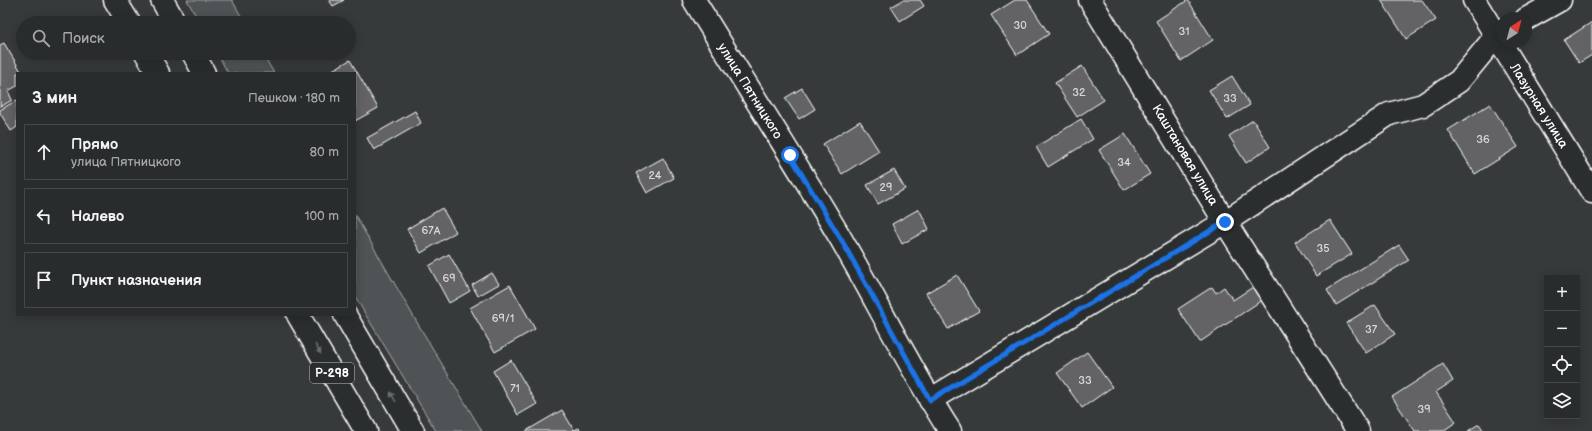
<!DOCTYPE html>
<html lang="ru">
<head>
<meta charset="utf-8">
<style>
	:root { --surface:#292c2c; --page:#313434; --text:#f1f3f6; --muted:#a5a7a9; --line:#454848 }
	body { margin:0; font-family:"Balsamiq Sans",sans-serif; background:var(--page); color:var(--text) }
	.controls { position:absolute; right:12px; bottom:12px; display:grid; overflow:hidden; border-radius:0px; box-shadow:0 2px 10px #0003 }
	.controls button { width:36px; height:36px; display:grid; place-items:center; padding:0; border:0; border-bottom:1px solid var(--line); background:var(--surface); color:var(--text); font:20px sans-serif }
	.compass { position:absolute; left:1496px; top:12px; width:36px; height:36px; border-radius:50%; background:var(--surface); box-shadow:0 2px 10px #0003; rotate:36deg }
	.stop { position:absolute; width:12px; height:12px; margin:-9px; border:3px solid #1a73e8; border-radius:50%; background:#fff }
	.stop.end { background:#1a73e8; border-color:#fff; box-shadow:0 1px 4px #0008 }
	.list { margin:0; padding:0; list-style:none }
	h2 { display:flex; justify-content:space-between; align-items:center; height:52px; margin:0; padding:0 16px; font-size:17px }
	h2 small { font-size:13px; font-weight:400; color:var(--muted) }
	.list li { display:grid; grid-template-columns:26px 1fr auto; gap:12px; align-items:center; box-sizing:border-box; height:56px; margin:0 8px 8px; padding:0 8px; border:1px solid var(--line); border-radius:0px }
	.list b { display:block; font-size:15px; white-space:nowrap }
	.list p { margin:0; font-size:13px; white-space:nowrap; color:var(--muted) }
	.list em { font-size:13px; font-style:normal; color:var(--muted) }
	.icon { flex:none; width:22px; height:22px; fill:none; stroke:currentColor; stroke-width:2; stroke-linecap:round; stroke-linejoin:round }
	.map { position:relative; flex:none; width:1592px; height:431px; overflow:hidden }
	.search { position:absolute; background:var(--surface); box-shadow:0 2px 10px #0003; left:16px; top:16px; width:340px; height:44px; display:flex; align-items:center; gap:10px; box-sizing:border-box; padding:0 14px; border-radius:22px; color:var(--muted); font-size:15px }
	.panel { position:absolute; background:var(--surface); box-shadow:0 2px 10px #0003; left:16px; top:72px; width:340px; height:244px; border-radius:0px }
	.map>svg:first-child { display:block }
	.green { fill:#505354; stroke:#a8a9aa }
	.building { fill:#636465; stroke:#fff }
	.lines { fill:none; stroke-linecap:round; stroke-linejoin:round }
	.street-casing { stroke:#fff; stroke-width:25 }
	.highway-casing { stroke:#fff; stroke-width:25 }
	.street { stroke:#2a2d2e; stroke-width:22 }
	.highway { stroke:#2a2d2e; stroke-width:22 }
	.oneway { fill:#6a6c6d }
	.route { stroke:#1a73e8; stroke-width:5 }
	.labels { text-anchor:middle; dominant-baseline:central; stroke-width:4; stroke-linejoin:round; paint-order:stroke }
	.number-label { font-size:11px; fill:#d8d8d8 }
	.shield { fill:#2a2d2e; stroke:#bfc0c0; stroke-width:1 }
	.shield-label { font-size:12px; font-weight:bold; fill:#fff }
	.street-label { font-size:13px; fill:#fff; stroke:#2a2d2e }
</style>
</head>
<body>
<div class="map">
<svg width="1592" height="431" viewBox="0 0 1592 431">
	<rect width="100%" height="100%" fill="#373a3b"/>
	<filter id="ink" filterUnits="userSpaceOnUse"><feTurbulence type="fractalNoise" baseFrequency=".025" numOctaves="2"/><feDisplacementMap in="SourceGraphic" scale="8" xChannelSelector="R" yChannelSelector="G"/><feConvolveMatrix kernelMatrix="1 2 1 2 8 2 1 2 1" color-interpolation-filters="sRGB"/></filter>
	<g filter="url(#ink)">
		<g class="green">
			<polygon points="187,0 232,0 245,23 200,23"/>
			<polygon points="217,53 262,53 274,73 228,73"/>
			<polygon points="355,215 415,319 482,431 436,431 364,312 355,296"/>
		</g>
		<g class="building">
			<polygon points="329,0 344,0 333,6"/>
			<polygon points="903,0 920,0 924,6 900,21 891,7"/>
			<polygon points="1015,0 1027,0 1049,34 1017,55 991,15"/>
			<polygon points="1188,0 1213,40 1181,61 1156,21"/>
			<polygon points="1381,0 1422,0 1436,20 1406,39"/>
			<polygon points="1592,22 1592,55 1579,63 1564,40"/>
			<polygon points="4,43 22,73 17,73 17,86 8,91 12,100 0,107 0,45"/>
			<polygon points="350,60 378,108 355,121 355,73 327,73"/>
			<polygon points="1082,66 1104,100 1077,117 1055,83"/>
			<polygon points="1232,76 1250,105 1227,119 1209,90"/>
			<polygon points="802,88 815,109 799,119 785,98"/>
			<polygon points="17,100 17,127 11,131 0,113 0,110"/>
			<polygon points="1490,104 1518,147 1475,174 1448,130"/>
			<polygon points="415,111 421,123 374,150 367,138"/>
			<polygon points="1081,119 1093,139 1048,167 1036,147"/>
			<polygon points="1253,120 1270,147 1246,163 1229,136"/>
			<polygon points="860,121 879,151 842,174 823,144"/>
			<polygon points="1125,134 1150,174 1124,190 1099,150"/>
			<polygon points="663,158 674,178 647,193 636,173"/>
			<polygon points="894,170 905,189 878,204 867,185"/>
			<polygon points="442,208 456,232 421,253 407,229"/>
			<polygon points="919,209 929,229 902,244 892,224"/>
			<polygon points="1330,220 1352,254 1316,276 1295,242"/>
			<polygon points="1399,245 1409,260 1336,305 1327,290"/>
			<polygon points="449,254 470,291 449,303 429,266"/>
			<polygon points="492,273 499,284 478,296 472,285"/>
			<polygon points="957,275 979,311 948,329 926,293"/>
			<polygon points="510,285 535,329 495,352 470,308"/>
			<polygon points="1212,287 1216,293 1224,287 1233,300 1253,287 1262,300 1200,342 1178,309"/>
			<polygon points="1375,305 1395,334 1366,353 1346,323"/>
			<polygon points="1087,352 1112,387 1082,408 1057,373"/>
			<polygon points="511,360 537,404 518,415 493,371"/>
			<polygon points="1443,364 1453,381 1436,392 1456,422 1443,431 1415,431 1392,397"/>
			<polygon points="562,410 574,430 579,428 580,431 526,431"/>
			<polygon points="1479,424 1484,431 1468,431"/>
		</g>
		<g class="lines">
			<defs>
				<g id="street">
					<path d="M694,0C743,80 794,159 841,239C878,303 910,369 950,431"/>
					<polyline points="1090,0 1225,222 1358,431"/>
					<polyline points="1474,0 1592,192"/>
					<polyline points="1526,19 1560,0"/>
					<polyline points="930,400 1225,222 1389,114 1423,105 1459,81 1496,36 1502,33"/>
				</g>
				<g id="highway">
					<polyline points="115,0 129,23"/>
					<polyline points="162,0 175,23"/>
					<polyline points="146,53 158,73"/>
					<polyline points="193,53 204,73"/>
					<polyline points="298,315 366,431"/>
					<polyline points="345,315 413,431"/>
				</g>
			</defs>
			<use href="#street" class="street-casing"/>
			<use href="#highway" class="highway-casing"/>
			<use href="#street" class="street"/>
			<use href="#highway" class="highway"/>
		</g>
		<defs><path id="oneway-solid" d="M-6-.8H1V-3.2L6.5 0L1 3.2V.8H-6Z"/></defs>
		<g class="oneway">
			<use href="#oneway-solid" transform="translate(318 349) rotate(60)"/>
			<use href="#oneway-solid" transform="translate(393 397) rotate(-120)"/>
		</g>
	</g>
	<g class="lines" filter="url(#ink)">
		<polyline class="route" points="790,155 842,241 930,400 1225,222"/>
	</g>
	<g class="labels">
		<g class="number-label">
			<text x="1020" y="25">30</text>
			<text x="1184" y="31">31</text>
			<text x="1079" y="92">32</text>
			<text x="1230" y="98">33</text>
			<text x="1483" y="139">36</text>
			<text x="1124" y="162">34</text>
			<text x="655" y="175">24</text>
			<text x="886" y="187">29</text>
			<text x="431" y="230">67А</text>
			<text x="1323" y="248">35</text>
			<text x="449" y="278">69</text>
			<text x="503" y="318">69/1</text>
			<text x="1371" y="329">37</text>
			<text x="1085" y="380">33</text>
			<text x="515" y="388">71</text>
			<text x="1424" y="409">39</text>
		</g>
		<rect class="shield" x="310" y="363" width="44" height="20" rx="3"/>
		<g class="shield-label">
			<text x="332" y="373">Р-298</text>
		</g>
		<g class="street-label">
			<text transform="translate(750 91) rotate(58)">улица Пятницкого</text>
			<text transform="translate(1539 106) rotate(58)">Лазурная улица</text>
			<text transform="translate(1185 155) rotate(59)">Каштановая улица</text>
		</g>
	</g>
</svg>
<div class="controls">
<button>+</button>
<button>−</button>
<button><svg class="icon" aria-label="locate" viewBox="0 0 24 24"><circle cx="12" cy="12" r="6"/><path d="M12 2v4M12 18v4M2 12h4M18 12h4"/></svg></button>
<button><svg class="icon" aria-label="layers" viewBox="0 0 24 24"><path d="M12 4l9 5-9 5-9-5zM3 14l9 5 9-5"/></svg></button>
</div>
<svg class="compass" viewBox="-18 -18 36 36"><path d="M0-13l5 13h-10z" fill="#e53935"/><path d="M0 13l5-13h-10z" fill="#a5a7a9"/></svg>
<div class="stop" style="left:790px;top:155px"></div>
<div class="stop end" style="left:1225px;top:222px"></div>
<div class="search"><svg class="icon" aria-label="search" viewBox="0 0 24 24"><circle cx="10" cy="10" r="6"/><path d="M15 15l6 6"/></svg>Поиск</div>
<section class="panel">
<h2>3 мин<small>Пешком · 180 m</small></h2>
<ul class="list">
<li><svg class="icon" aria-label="ahead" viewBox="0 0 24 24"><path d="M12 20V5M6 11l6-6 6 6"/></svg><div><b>Прямо</b><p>улица Пятницкого</p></div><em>80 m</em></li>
<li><svg class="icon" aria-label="left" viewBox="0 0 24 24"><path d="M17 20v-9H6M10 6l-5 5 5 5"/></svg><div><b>Налево</b></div><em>100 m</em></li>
<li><svg class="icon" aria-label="arrive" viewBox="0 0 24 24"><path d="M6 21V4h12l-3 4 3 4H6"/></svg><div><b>Пункт назначения</b></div></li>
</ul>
</section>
</div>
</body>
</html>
